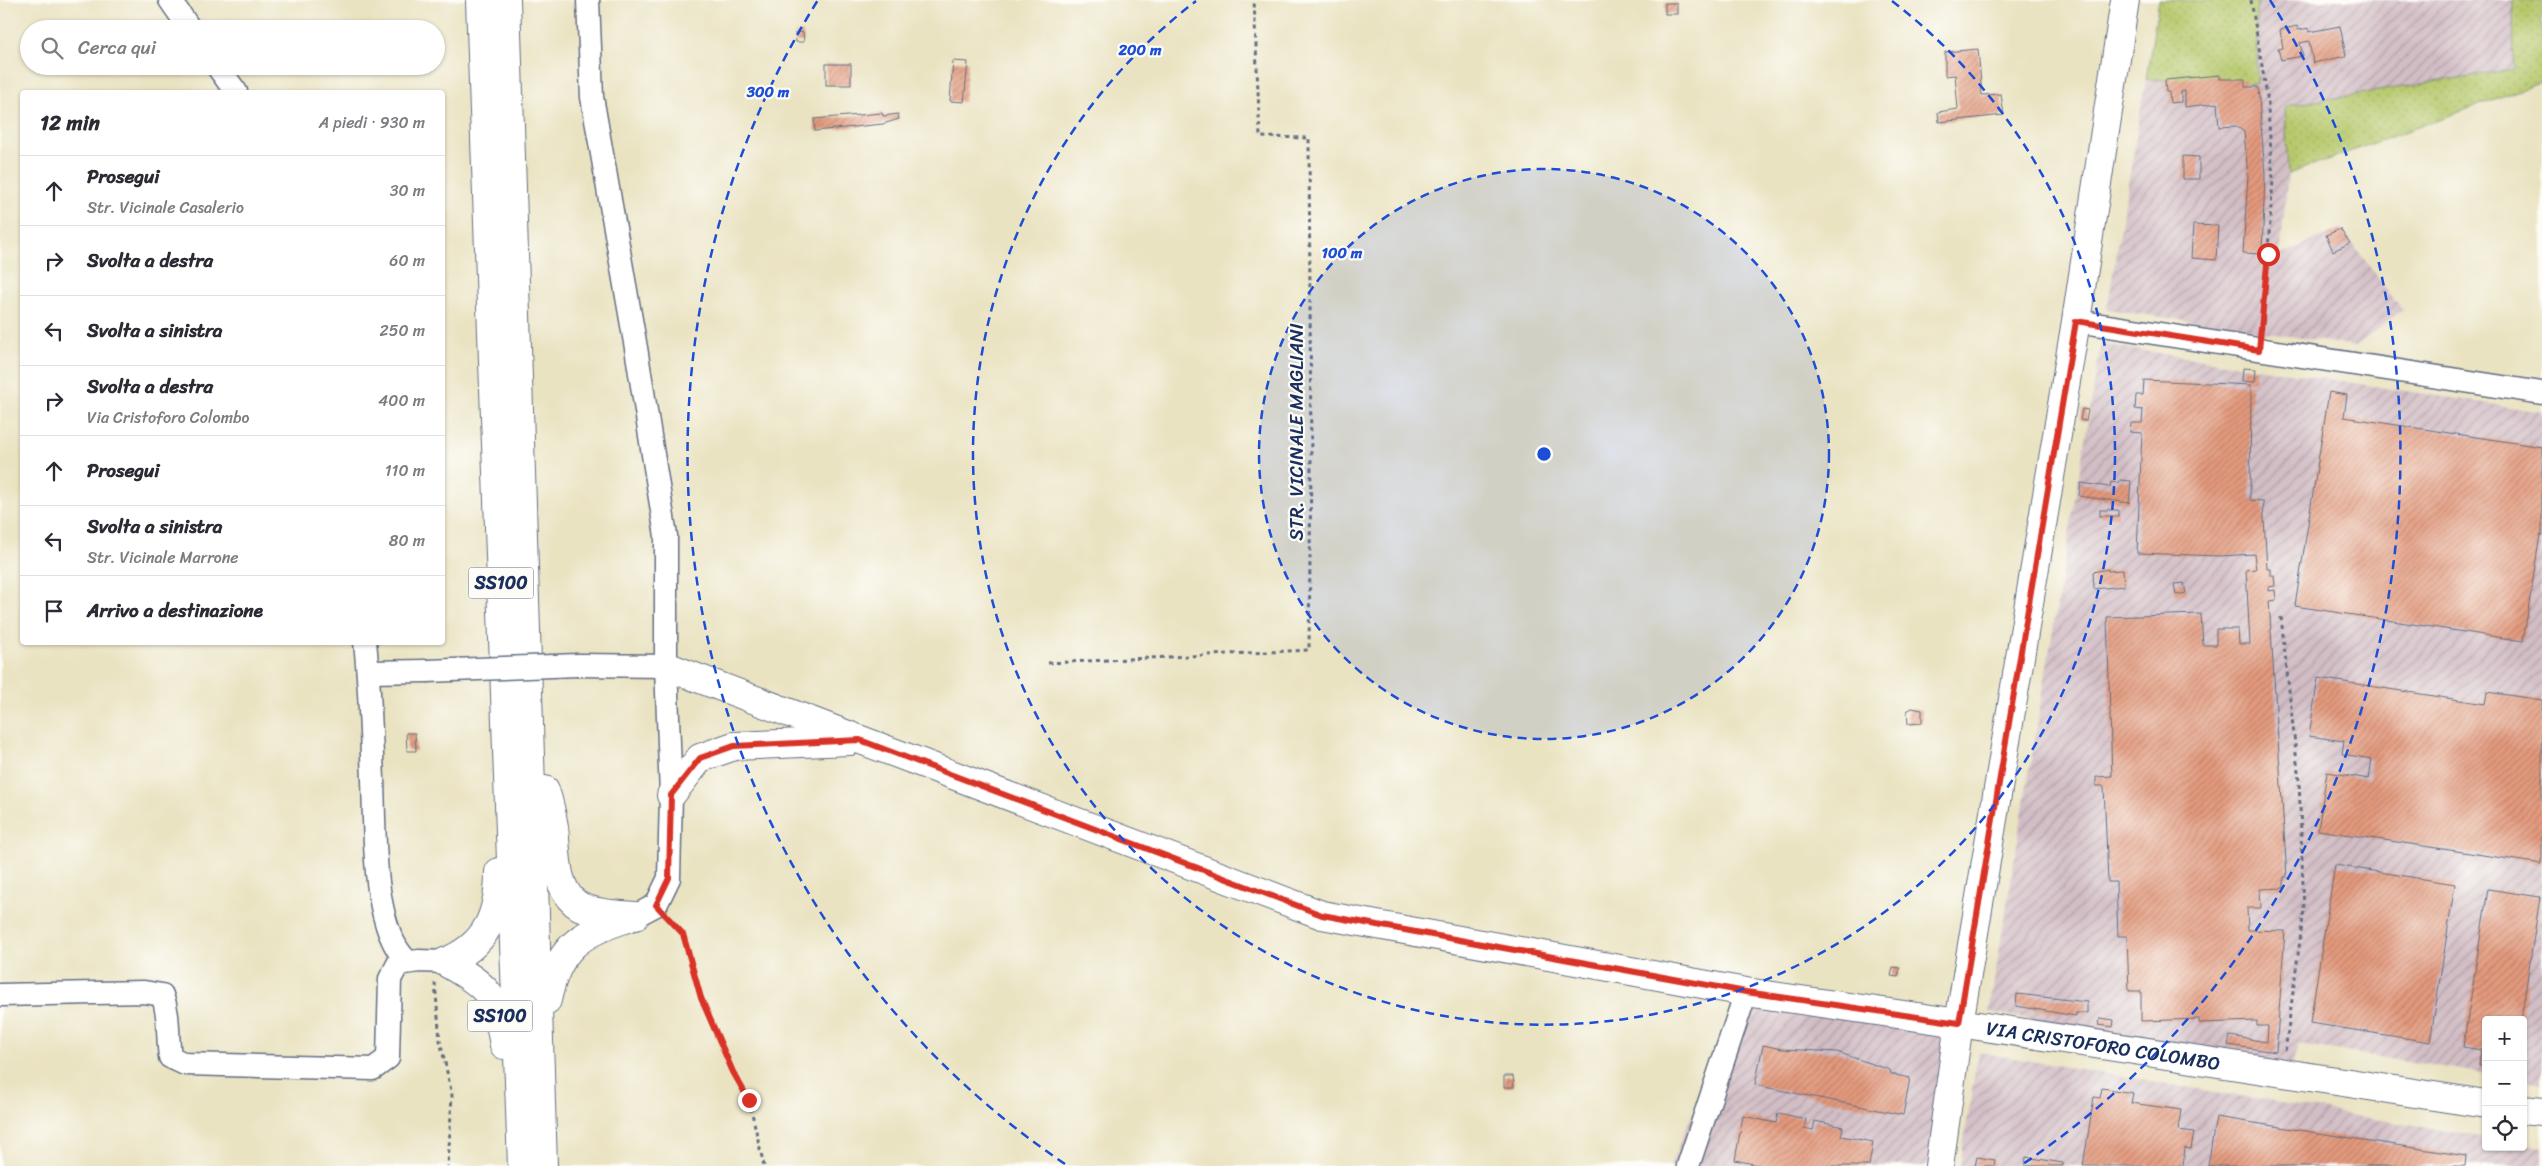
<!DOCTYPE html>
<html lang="it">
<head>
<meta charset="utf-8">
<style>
	:root { --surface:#fff; --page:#f2f2f3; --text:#2b2b33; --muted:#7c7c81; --line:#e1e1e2 }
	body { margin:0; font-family:Sriracha,sans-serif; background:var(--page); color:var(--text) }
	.controls { position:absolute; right:15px; bottom:15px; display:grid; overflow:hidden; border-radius:5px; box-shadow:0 1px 4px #0004 }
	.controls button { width:45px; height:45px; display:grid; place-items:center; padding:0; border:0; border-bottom:1px solid var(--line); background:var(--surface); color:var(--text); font:25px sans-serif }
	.stop { position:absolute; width:15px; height:15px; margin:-11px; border:4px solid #d93025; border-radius:50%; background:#fff }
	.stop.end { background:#d93025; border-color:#fff; box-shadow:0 1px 5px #0008 }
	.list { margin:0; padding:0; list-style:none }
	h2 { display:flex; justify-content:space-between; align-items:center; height:65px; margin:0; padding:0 20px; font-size:21px }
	h2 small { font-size:16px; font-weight:400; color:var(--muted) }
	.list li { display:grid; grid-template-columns:32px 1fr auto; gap:15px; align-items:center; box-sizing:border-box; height:70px; padding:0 20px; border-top:1px solid var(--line) }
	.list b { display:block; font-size:19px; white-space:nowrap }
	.list p { margin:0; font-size:16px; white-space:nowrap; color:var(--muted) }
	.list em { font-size:16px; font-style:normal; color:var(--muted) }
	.icon { flex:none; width:28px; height:28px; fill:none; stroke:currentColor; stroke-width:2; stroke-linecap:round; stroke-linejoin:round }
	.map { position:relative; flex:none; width:2542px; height:1166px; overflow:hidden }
	.search { position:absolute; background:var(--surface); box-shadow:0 1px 4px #0004; left:20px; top:20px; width:425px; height:55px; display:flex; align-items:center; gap:12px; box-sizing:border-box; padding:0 18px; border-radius:28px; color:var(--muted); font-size:19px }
	.panel { position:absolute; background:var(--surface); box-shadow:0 1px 4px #0004; left:20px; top:90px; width:425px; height:555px; border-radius:5px }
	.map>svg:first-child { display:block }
	.industrial { fill:url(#industrial-furrows) }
	.grass { fill:url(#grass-dots); stroke:#687c64 }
	.building { fill:url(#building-hatch) }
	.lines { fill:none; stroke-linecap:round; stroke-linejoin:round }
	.minor-casing { stroke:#636e81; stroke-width:25 }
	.secondary-casing { stroke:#636e81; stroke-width:30 }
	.trunk-casing { stroke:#636e81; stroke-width:30 }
	.path { stroke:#636e81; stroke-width:3; stroke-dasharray:4 4; stroke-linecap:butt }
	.minor { stroke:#fff; stroke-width:22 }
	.secondary { stroke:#fff; stroke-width:28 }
	.trunk { stroke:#fff; stroke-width:28 }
	.minor-bridge-casing { stroke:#636e81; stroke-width:25; stroke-linecap:butt }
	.minor-bridge { stroke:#fff; stroke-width:22 }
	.route { stroke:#d93025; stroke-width:6 }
	.ring { fill:none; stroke:#1d4ed8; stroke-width:2.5; stroke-dasharray:9 6 }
	.labels { text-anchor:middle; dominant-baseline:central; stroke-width:4.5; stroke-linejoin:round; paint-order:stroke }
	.shield { fill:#fdfcf7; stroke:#5f6c8c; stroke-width:1 }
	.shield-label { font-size:18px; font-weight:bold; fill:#1b2f5e }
	.street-label { font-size:19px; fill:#1b2f5e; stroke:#fdfcf7 }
	.centre { fill:#1d4ed8; stroke:#fdfcf7; stroke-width:2.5 }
	.ring-label { font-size:15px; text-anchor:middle; font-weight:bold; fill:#1d4ed8; stroke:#fdfcf7; stroke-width:4.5; stroke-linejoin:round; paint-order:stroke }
</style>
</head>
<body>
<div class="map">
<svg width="2542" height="1166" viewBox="0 0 2542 1166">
	<defs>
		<pattern id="industrial-furrows" width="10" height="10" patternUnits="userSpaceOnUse" patternTransform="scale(1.25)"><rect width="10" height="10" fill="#d2bdc5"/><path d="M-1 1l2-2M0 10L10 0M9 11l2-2" fill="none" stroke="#aa9aa3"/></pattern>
		<pattern id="grass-dots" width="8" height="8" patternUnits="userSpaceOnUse" patternTransform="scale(1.25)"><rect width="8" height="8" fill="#b6c86b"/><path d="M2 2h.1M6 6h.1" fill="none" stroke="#9cac5f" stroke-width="1.8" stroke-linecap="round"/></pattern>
		<pattern id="building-hatch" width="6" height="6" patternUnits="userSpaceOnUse" patternTransform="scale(1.25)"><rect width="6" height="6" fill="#e49a7d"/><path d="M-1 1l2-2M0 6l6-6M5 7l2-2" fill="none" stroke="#b87e6a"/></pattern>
	</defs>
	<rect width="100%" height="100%" fill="#fdfcf7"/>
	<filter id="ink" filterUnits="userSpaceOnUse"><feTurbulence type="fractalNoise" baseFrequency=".02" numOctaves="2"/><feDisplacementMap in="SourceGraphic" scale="10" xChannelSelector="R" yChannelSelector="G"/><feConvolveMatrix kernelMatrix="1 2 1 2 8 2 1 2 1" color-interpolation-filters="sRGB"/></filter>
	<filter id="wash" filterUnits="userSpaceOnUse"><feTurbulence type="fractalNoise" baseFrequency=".0096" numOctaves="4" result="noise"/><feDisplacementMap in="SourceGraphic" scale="20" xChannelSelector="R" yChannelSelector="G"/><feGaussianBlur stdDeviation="1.12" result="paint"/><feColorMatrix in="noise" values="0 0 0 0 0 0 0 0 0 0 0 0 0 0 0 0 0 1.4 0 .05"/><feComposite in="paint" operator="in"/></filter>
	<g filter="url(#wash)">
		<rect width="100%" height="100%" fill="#eae3c2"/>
		<g class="industrial">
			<polygon points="2257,0 2513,0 2514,69 2285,106 2288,174 2280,255 2341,228 2402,310 2356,346 2107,309 2146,79 2257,84"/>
			<polygon points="2101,344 2542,412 2542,1083 2523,1080 2523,1020 2486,1020 2486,1074 2298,1044 2292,1066 1989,1012"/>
			<polygon points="1746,992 1959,1023 1936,1166 1670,1166"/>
			<polygon points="1978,1052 2486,1138 2486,1147 2523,1147 2523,1144 2542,1147 2542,1166 1960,1166"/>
		</g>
		<g class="grass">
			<polygon points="2159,0 2257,0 2257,84 2146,79"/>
			<polygon points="2513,0 2542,0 2542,82 2288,174 2285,106 2514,69"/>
		</g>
		<g id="blocks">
			<g class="building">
				<rect x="1665" y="3" width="12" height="11"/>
				<polygon points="2297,26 2298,30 2309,28 2309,32 2340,26 2346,56 2313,63 2309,41 2300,43 2303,56 2281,60 2278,49 2283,48 2280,30"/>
				<polygon points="803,32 804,42 796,42 795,33"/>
				<polygon points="1978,49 1982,95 2001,94 2004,115 1939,122 1938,112 1958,109 1955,75 1945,76 1945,52"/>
				<polygon points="953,61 968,62 964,102 950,101"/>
				<rect x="826" y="64" width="25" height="21"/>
				<polygon points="2220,75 2220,79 2245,79 2245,87 2258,87 2265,174 2262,254 2243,253 2248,176 2244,132 2236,126 2219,127 2217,103 2185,107 2185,91 2181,92 2181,102 2170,103 2169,92 2166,92 2165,80"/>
				<polygon points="882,113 883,116 898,114 899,119 883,124 815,131 814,119"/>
				<polygon points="2183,156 2199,157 2199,179 2183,179"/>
				<polygon points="2193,225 2218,226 2216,260 2191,258"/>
				<polygon points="2340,229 2350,243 2333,251 2326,235"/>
				<polygon points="2243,368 2256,369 2255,382 2242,381"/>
				<polygon points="2144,380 2251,385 2250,500 2263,501 2267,569 2271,569 2271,576 2274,576 2275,586 2268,587 2268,591 2275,590 2276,600 2269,601 2287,877 2284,877 2284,888 2260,889 2261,908 2247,908 2248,930 2285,931 2276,1052 2228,1045 2230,1036 2267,1042 2268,1026 2257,1026 2257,1021 2199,1023 2199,1019 2141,1021 2141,991 2129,991 2127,936 2118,936 2116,882 2108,882 2104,786 2096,786 2096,777 2112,776 2107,617 2201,614 2203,645 2216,645 2216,629 2238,629 2239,644 2250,644 2246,570 2256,569 2254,554 2220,556 2137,553 2142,433 2130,432 2131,423 2142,423 2143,410 2135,409 2136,395 2143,395"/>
				<polygon points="2329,392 2347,395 2344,417 2542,447 2542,536 2540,535 2523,641 2295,606"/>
				<polygon points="2082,409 2088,410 2086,421 2080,420"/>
				<polygon points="2120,480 2131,481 2129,503 2079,496 2081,483 2110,487 2111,482 2119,483"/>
				<rect x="2100" y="510" width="18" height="6"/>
				<polygon points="2108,569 2108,571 2123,570 2124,586 2094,589 2093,572"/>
				<polygon points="2184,583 2186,593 2176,595 2174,584"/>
				<polygon points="2318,678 2485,704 2487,692 2542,700 2542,864 2318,830 2327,772 2369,779 2372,759 2342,754 2344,741 2309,736"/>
				<polygon points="1912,708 1922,710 1922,723 1908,724 1907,711"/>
				<polygon points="406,733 415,733 416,751 407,751"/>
				<polygon points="2335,865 2455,884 2430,1042 2310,1023"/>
				<polygon points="2488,889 2540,897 2521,1020 2486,1020 2486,1067 2479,1066 2481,1050 2463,1047"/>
				<polygon points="1893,967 1900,968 1898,977 1891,976"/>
				<polygon points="2017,994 2087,1002 2087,1013 2076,1013 2076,1016 2016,1006"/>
				<polygon points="2100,1018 2114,1020 2113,1027 2099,1025"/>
				<polygon points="1763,1045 1782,1049 1837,1052 1890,1070 1891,1074 1910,1078 1903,1115 1755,1085"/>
				<polygon points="1504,1076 1513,1076 1514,1087 1504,1087"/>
				<polygon points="2102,1088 2133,1093 2131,1103 2181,1110 2178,1130 2194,1132 2191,1149 2185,1148 2183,1166 2083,1166 2094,1097 2100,1098"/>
				<polygon points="1778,1113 1806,1119 1804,1128 1813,1130 1815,1121 1843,1127 1841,1136 1873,1142 1869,1166 1763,1166 1735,1160 1743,1116 1776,1123"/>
				<polygon points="2216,1117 2466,1156 2465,1166 2208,1166"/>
				<polygon points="1977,1157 1995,1160 1994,1166 1975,1166"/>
				<polygon points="2026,1157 2063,1163 2063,1166 2025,1166"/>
			</g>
		</g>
	</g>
	<g filter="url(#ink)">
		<use href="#blocks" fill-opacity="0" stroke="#636e81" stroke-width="1"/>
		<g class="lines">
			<defs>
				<g id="minor">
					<polyline points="170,0 190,29"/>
					<polyline points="588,0 592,97 636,348 666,536 666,666 671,795 669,878 656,905 635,916"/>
					<polyline points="217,66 236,92"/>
					<polyline points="2076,321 2542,393"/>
					<path d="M365,642C370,688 371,734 373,780C375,828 371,927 407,961"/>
					<polyline points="578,665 666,666"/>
					<polyline points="368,672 427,671"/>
					<path d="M0,995L144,992L162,995C170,1015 167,1036 170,1057L185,1064L373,1069L388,1058L390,979L398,964L419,961L445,962"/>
					<polyline points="1688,1166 1746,992"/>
				</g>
				<g id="secondary">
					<path id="s1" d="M666,666L1322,915L1746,992L1959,1023L2486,1104"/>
					<polyline points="671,795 700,758 734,746 849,741"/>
					<polyline points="2523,1110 2542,1112"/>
					<polyline points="1939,1166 1959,1023 2076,321 2125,0"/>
				</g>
				<g id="trunk">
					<polyline points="480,0 522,1166"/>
					<polyline points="506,0 543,1166"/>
					<path d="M545,790C549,802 552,815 554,827C557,852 554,885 575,903C588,914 618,915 635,916"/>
					<path d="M445,962C486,946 499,915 499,872"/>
					<path d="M445,962C491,989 495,993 504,1045"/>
					<path d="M547,1000C558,948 579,933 628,918"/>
				</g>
			</defs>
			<use href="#minor" class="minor-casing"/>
			<use href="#secondary" class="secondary-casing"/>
			<use href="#trunk" class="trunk-casing"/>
			<g class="path">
				<polyline points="2251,0 2267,96 2273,180 2262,330"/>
				<polyline points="2281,617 2299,781 2304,910 2285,1052"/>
				<polyline points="1048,663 1309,650 1311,462 1309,138 1260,137 1254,0"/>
				<polyline points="669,918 683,934 701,998 733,1072 749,1100 764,1166"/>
				<polyline points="435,983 440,1040 452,1095 448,1166"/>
			</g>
			<use href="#minor" class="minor"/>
			<use href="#secondary" class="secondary"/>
			<use href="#trunk" class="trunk"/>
			<defs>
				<polyline id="minor-bridge" points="427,671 578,665"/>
			</defs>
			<use href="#minor-bridge" class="minor-bridge-casing"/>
			<use href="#minor-bridge" class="minor-bridge"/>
		</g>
	</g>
	<g class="lines" filter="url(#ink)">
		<polyline class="route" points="749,1100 733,1072 701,998 683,934 656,905 669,878 671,795 700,758 734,746 860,740 1322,915 1746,992 1959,1023 2076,321 2259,350 2268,254"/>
	</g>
	<circle cx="1544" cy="454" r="285" fill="#1d4ed8" fill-opacity=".12"/>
	<g class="ring">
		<circle cx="1544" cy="454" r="285"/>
		<path d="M1892 1A571 571 0 1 1 1196 1"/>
		<path d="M1065 1164A856 856 0 0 1 818 0M2270 0A856 856 0 0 1 2023 1164"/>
	</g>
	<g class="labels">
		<g class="shield">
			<rect x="468.5" y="567.5" width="65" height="31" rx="4"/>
			<rect x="467.5" y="1000.5" width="65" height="31" rx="4"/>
		</g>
		<g class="shield-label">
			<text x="501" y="583">SS100</text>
			<text x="500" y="1016">SS100</text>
		</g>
		<g class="street-label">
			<text transform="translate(1296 432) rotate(-90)">STR. VICINALE MAGLIANI</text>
			<text stroke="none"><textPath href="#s1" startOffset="1494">VIA CRISTOFORO COLOMBO</textPath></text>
		</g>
	</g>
	<circle cx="1544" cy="454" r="8" class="centre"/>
	<g class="ring-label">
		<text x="1140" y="55">200 m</text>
		<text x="768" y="97">300 m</text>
		<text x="1342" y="258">100 m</text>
	</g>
</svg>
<div class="controls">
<button>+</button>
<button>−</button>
<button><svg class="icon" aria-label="locate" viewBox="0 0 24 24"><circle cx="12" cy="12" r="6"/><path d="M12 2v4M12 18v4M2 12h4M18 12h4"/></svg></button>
</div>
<div class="stop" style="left:2268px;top:254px"></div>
<div class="stop end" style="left:749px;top:1100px"></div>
<div class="search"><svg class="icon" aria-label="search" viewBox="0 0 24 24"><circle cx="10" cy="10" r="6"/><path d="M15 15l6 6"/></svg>Cerca qui</div>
<section class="panel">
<h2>12 min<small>A piedi · 930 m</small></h2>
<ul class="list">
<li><svg class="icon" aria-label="ahead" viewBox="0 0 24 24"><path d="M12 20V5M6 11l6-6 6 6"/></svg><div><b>Prosegui</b><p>Str. Vicinale Casalerio</p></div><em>30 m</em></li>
<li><svg class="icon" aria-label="right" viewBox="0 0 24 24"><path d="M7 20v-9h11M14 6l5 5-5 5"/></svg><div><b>Svolta a destra</b></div><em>60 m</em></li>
<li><svg class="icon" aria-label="left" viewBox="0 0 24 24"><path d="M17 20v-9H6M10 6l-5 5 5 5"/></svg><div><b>Svolta a sinistra</b></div><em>250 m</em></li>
<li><svg class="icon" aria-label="right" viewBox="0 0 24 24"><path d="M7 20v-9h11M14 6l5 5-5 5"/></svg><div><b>Svolta a destra</b><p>Via Cristoforo Colombo</p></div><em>400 m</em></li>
<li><svg class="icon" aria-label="ahead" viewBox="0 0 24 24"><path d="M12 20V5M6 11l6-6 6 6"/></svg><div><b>Prosegui</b></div><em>110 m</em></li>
<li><svg class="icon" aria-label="left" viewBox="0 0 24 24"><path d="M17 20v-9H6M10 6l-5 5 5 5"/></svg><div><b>Svolta a sinistra</b><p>Str. Vicinale Marrone</p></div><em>80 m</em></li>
<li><svg class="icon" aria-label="arrive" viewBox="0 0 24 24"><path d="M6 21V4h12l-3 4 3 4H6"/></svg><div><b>Arrivo a destinazione</b></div></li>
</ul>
</section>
</div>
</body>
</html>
